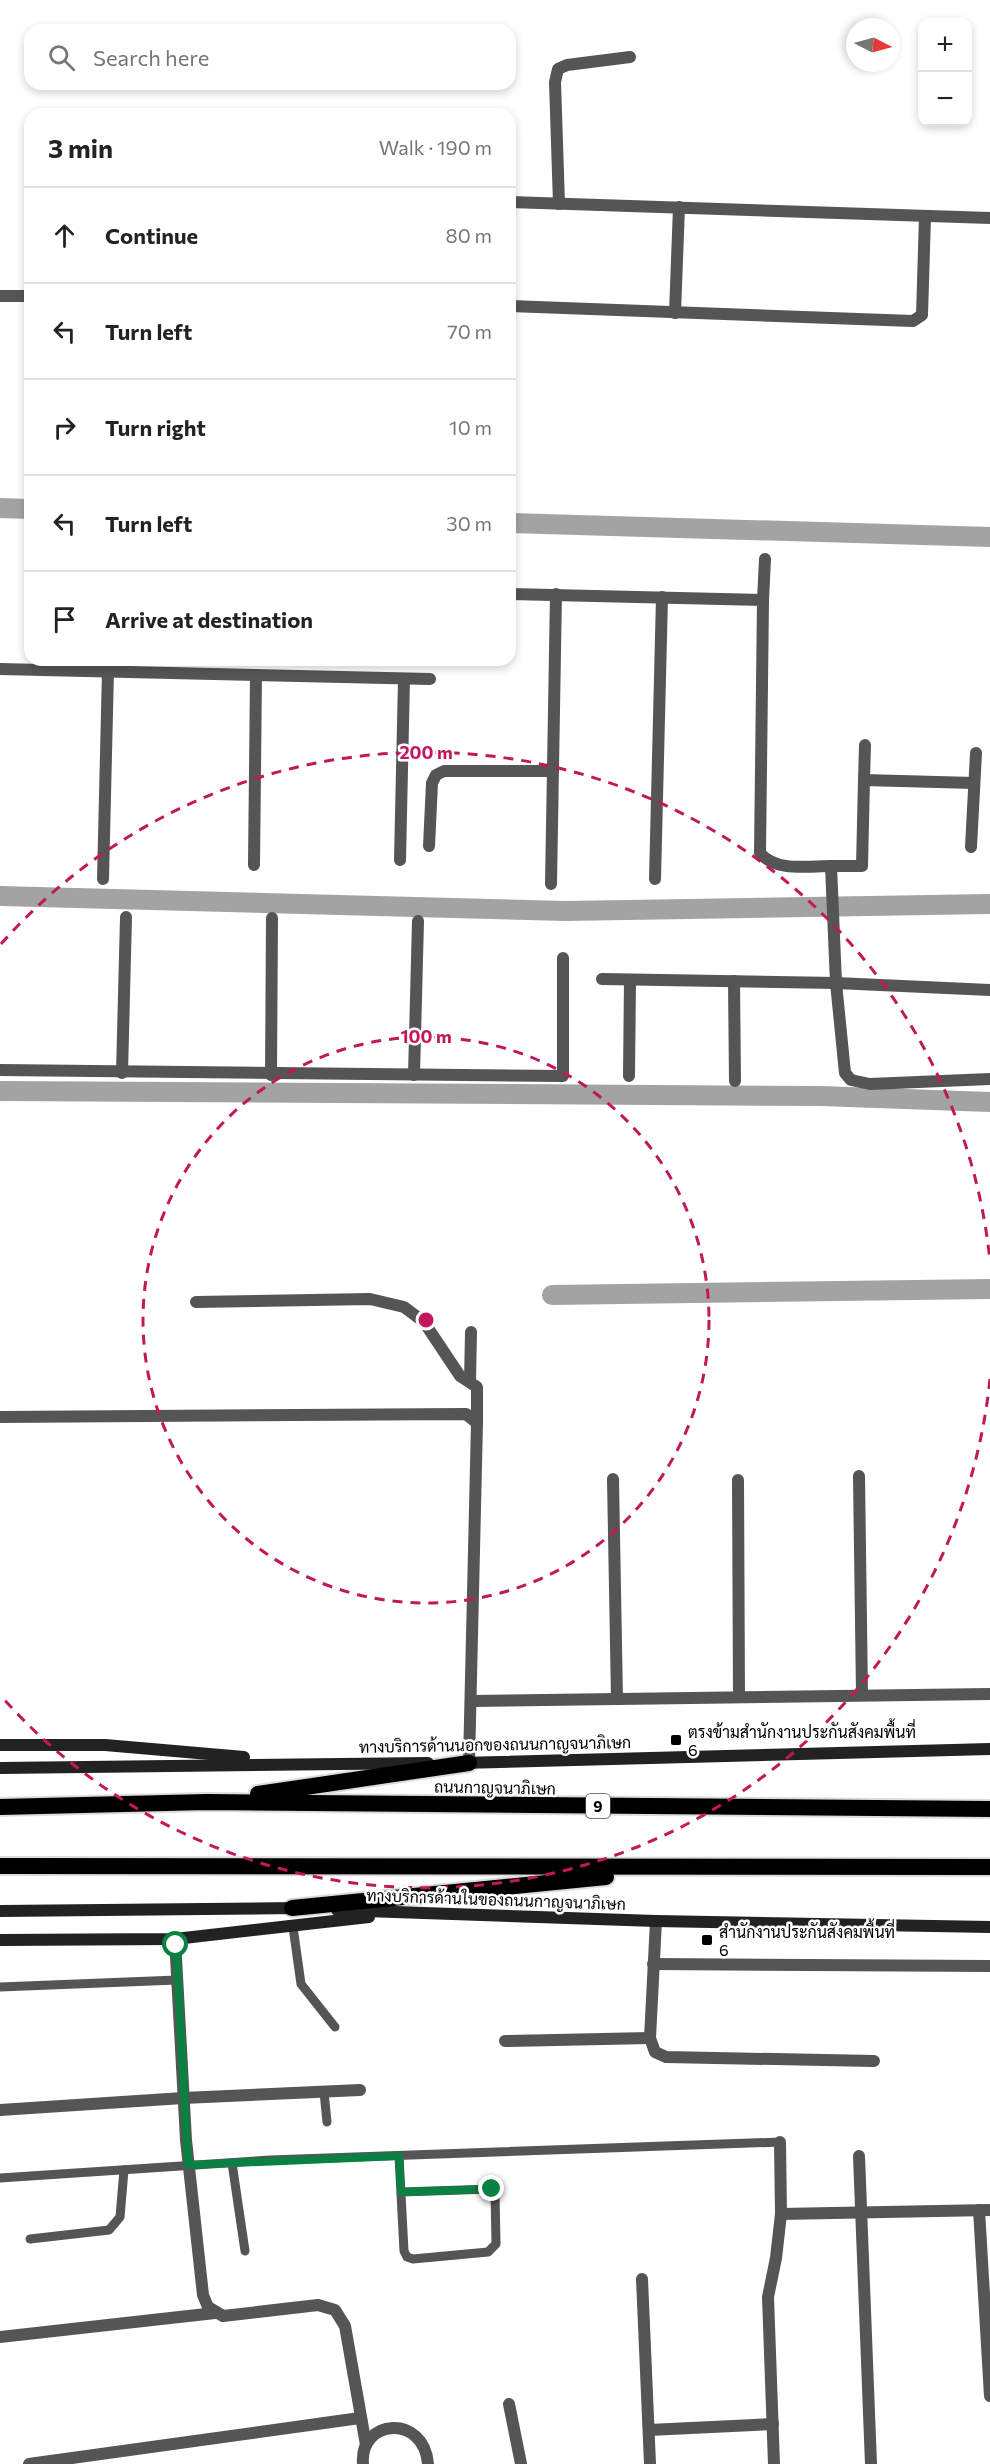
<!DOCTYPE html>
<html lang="en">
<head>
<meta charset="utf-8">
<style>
	:root { --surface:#fff; --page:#f2f2f2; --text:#222; --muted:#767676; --line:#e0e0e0 }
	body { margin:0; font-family:Commissioner,Sarabun,sans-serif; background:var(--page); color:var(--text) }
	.controls { position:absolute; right:18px; top:18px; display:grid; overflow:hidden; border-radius:12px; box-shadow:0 3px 9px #0003 }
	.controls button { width:54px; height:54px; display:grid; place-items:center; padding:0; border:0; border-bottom:2px solid var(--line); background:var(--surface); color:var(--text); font:30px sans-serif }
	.compass { position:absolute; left:846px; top:18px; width:54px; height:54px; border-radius:50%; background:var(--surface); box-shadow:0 3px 9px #0003; rotate:96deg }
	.stop { position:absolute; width:18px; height:18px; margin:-14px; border:4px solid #0b8043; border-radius:50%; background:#fff }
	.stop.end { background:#0b8043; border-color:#fff; box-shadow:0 2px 6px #0008 }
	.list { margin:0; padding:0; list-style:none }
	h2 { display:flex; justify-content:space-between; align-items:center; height:78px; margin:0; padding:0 24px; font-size:26px }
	h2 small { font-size:20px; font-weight:400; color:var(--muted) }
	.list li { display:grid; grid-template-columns:39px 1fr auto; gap:18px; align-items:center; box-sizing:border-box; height:96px; padding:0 24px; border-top:2px solid var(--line) }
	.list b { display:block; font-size:22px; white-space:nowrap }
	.list em { font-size:20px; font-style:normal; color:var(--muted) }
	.icon { flex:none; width:33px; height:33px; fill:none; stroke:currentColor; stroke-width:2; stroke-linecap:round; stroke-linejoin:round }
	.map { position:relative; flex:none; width:990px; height:2464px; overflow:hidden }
	.search { position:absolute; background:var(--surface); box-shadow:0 3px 9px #0003; left:24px; top:24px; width:492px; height:66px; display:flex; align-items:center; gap:15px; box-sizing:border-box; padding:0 21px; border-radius:18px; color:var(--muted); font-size:22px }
	.panel { position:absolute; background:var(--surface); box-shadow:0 3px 9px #0003; left:24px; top:108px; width:492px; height:558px; border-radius:18px }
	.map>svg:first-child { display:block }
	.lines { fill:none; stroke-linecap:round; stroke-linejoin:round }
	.canal { stroke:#a3a3a3; stroke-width:20 }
	.trunk-casing { stroke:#dbdbdb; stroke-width:20 }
	.service { stroke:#555; stroke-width:9 }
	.minor { stroke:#555; stroke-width:12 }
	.secondary { stroke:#222; stroke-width:12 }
	.trunk { stroke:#000; stroke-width:16 }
	.route { stroke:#0b8043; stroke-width:8 }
	.ring { fill:none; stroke:#c2185b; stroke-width:3; stroke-dasharray:10 8 }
	.poi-dot { fill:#000; stroke:#fff; stroke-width:2 }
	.labels { text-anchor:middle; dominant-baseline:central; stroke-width:5; stroke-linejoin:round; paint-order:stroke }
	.shield { fill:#fff; stroke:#4c4c4c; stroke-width:1.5 }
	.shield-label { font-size:15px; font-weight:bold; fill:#000 }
	.poi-label { font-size:16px; fill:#000; stroke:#fff; text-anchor:start }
	.street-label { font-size:16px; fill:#000; stroke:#fff }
	.centre { fill:#c2185b; stroke:#fff; stroke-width:3 }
	.ring-label { font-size:18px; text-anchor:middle; font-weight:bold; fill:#c2185b; stroke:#fff; stroke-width:5; stroke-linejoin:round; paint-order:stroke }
</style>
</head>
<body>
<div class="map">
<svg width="990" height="2464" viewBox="0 0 990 2464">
	<rect width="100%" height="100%" fill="#fff"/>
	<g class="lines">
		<g class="canal">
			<polyline points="0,508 30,509"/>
			<polyline points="510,523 990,537"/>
			<polyline points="0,896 565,911 990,904"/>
			<polyline points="0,1091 820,1096 990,1102"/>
			<polyline points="552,1295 990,1289"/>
		</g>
		<defs>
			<g id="trunk">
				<polyline points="258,1794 469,1763"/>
				<polyline points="0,1807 207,1802 990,1809"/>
				<polyline points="0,1866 990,1867"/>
				<polyline points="292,1908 606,1877"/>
			</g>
		</defs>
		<use href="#trunk" class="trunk-casing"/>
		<g class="service">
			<polyline points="293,1927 301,1984 335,2027"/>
			<polyline points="0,1987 177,1980"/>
			<polyline points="324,2092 327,2122"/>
			<polyline points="399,2156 404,2251 407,2257 413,2259 488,2252 496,2244 495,2193 492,2189 401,2192"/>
			<polyline points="232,2163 245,2251"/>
			<polyline points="0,2178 270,2160 780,2142"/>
			<polyline points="30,2239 109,2230 120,2217 124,2170"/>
		</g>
		<g class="minor">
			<polyline points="510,202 990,218"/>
			<polyline points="559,204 555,82 558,69 567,65 630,57"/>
			<polyline points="0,296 30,296"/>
			<polyline points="510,306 913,321 922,315 925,217"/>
			<polyline points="675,313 679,207"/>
			<path d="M510,594L763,600L760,853C776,872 808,866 831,866"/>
			<polyline points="763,600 765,559"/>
			<polyline points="0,669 430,679"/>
			<polyline points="864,780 865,745"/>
			<polyline points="974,783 864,780 862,866 831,866 836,983 845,1073 851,1080 870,1084 990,1079"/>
			<polyline points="429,846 432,783 436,775 444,771 553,771"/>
			<polyline points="971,847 976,753"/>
			<polyline points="400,860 404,679"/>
			<polyline points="254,865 256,675"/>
			<polyline points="103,879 108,671"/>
			<polyline points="655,879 662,597"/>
			<polyline points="551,884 556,594"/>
			<polyline points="602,979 836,983 990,990"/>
			<polyline points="734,981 735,1081"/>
			<polyline points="0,1070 563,1076 563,958"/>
			<polyline points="122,1073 126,917"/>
			<polyline points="271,1075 272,918"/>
			<polyline points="414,1075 418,921"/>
			<polyline points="629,1076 630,980"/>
			<polyline points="196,1302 370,1299 404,1307 424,1322 460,1376 477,1387 477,1423"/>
			<polyline points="470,1382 471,1332"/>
			<polyline points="0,1417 466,1414 477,1423 469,1763"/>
			<polyline points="859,1476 862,1694"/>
			<polyline points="613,1479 617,1699"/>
			<polyline points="738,1480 739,1697"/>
			<polyline points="471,1701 990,1694"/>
			<polyline points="656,1921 650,2038 655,2052 666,2057 874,2061"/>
			<polyline points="175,1939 186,2140 203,2295 208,2307 223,2316 318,2305 335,2310 345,2326 366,2445"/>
			<polyline points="653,1964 990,1966"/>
			<polyline points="505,2041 650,2038"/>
			<polyline points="0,2110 183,2098 360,2090"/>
			<polyline points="859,2156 871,2464"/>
			<polyline points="979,2210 990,2396"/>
			<polyline points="781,2214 990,2210"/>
			<polyline points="642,2279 650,2464"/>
			<polyline points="0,2337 215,2313"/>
			<polyline points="509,2404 521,2464"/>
			<polyline points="649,2430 773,2424"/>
			<polyline points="29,2464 360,2418"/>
			<path d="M363,2464C359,2419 424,2413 428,2464"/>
			<polyline points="774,2464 768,2297 776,2258 781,2214 780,2142"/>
		</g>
		<g class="secondary">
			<polyline points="0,1745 105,1745 244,1757"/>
			<polyline points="460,1763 990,1749"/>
			<polyline points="0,1768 428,1763"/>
			<polyline points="337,1910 656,1921 990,1927"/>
			<polyline points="0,1911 299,1908"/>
			<polyline points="0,1940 175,1939 369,1917"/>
		</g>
		<use href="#trunk" class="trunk"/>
	</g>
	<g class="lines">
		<polyline class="route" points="176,1945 188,2165 399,2156 401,2192 492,2189"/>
	</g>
	<g class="ring">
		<circle cx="426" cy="1320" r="283"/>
		<path d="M990 1379A567 567 0 0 1 1 1696M1 944A567 567 0 0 1 990 1261"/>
	</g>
	<g class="poi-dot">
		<rect x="670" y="1734" width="12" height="12" rx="3"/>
		<rect x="701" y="1934" width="12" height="12" rx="3"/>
	</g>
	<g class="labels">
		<rect class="shield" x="586" y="1794" width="24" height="24" rx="4.5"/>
		<g class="shield-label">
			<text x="598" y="1806">9</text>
		</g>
		<g class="poi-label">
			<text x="688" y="1731">ตรงข้ามสำนักงานประกันสังคมพื้นที่<tspan x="688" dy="18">6</tspan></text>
			<text x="719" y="1931">สำนักงานประกันสังคมพื้นที่<tspan x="719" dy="18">6</tspan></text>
		</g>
		<g class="street-label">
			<text transform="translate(495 1744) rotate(-1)">ทางบริการด้านนอกของถนนกาญจนาภิเษก</text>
			<text transform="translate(495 1787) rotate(1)">ถนนกาญจนาภิเษก</text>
			<text transform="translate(496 1899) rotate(2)">ทางบริการด้านในของถนนกาญจนาภิเษก</text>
		</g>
	</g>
	<circle cx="426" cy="1320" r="9" class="centre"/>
	<g class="ring-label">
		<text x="426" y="759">200 m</text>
		<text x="426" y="1043">100 m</text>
	</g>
</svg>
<div class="controls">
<button>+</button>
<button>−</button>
</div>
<svg class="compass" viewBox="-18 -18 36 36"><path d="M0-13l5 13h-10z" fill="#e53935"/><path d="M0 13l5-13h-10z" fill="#767676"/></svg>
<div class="stop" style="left:176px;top:1945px"></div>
<div class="stop end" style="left:492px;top:2189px"></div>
<div class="search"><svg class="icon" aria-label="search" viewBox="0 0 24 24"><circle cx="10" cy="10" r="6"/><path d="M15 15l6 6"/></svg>Search here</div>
<section class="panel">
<h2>3 min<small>Walk · 190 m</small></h2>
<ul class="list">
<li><svg class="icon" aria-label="ahead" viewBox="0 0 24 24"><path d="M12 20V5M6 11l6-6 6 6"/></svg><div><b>Continue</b></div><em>80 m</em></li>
<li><svg class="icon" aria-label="left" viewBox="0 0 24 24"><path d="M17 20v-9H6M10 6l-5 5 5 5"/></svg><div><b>Turn left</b></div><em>70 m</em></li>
<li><svg class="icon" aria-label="right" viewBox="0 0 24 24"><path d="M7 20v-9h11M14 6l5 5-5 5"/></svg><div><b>Turn right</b></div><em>10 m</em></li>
<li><svg class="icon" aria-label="left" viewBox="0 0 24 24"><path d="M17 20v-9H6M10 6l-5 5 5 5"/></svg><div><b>Turn left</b></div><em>30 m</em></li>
<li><svg class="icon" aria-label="arrive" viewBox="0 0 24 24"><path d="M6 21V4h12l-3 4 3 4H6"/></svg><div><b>Arrive at destination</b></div></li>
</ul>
</section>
</div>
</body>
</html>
